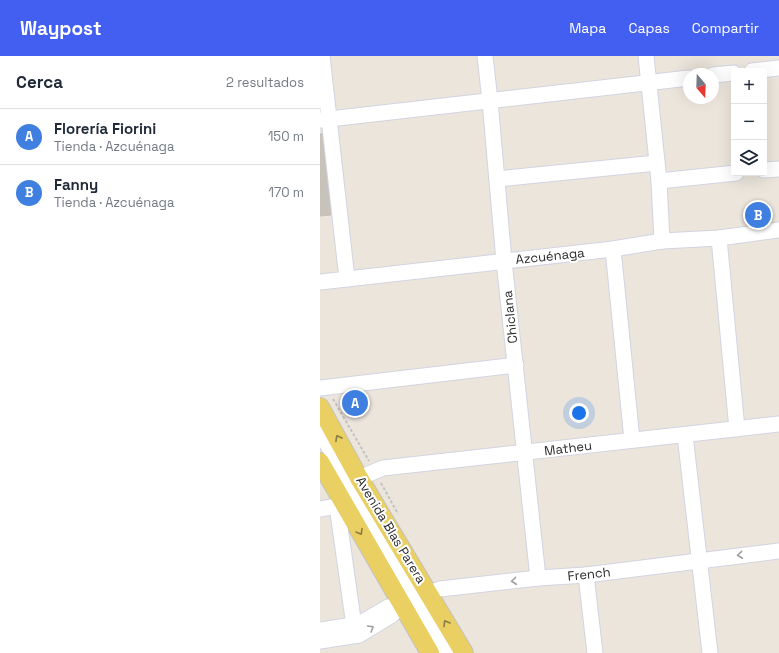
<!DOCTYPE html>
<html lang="es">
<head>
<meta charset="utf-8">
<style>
	:root { --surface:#fff; --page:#f6f6f7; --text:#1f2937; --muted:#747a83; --line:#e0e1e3; --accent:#435ff2 }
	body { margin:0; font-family:"Space Grotesk",sans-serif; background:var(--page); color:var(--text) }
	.controls { position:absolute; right:12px; top:12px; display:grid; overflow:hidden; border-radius:4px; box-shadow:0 4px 16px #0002 }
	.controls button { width:36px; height:36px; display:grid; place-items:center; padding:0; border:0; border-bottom:1px solid var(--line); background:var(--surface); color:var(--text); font:20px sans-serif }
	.compass { position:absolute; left:363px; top:12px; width:36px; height:36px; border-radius:50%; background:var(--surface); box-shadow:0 4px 16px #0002; rotate:161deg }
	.you { position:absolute; left:259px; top:357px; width:14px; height:14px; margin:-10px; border:3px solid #fff; border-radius:50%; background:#1a73e8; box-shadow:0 0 0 6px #1a73e833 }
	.badge { display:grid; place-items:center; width:26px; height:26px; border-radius:50%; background:var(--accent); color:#fff; font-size:13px; font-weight:700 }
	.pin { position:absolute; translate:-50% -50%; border:2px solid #fff; box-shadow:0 1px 4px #0006 }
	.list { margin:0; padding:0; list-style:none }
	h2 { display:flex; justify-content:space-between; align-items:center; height:52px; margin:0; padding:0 16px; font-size:17px }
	h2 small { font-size:13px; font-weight:400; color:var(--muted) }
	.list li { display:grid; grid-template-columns:26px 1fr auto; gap:12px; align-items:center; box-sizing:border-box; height:56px; padding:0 16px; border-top:1px solid var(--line) }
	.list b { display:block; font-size:15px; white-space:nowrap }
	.list p { margin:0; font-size:13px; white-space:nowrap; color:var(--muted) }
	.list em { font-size:13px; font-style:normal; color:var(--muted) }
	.icon { flex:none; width:22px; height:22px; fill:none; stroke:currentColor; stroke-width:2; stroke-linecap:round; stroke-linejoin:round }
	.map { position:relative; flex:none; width:459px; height:597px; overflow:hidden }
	header { display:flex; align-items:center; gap:24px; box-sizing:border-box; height:56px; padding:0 20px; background:var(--accent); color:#fff }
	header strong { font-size:19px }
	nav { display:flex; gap:22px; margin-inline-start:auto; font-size:14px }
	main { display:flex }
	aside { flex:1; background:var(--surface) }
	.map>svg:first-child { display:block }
	.building { fill:#c7c3bb; stroke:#c7c1b6 }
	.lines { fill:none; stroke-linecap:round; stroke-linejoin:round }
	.minor-casing { stroke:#d2d4e2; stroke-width:17 }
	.major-casing { stroke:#c3c3c3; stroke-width:20 }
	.path { stroke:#c3c3c3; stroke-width:2; stroke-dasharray:3 2; stroke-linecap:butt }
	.minor { stroke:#fff; stroke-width:15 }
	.major { stroke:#eacf62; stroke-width:18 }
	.oneway { stroke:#8a7c46 }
	.oneway2 { stroke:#9f9f9f }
	.labels { text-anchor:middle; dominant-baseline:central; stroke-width:4; stroke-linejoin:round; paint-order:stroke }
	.street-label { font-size:13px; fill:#2a2a2a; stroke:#fff }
</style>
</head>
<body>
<header>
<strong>Waypost</strong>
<nav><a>Mapa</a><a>Capas</a><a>Compartir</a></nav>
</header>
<main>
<aside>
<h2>Cerca<small>2 resultados</small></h2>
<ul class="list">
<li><span class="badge" style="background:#3f7fe0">A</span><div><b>Florería Fiorini</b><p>Tienda · Azcuénaga</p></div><em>150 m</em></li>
<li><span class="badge" style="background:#3f7fe0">B</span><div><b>Fanny</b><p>Tienda · Azcuénaga</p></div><em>170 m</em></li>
</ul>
</aside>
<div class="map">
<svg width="459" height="597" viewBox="0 0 459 597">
	<rect width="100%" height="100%" fill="#ebe5dc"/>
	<polygon class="building" points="11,77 11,159 0,160 0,78"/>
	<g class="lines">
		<defs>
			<g id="minor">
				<polyline points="2,0 27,223"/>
				<polyline points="165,0 170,45 184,205 218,522"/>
				<polyline points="326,0 339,125 342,185"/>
				<polyline points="432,15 459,12"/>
				<polyline points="393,19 414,17"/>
				<polyline points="0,64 369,22"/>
				<polyline points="444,114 459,113"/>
				<polyline points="177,123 337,107"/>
				<polyline points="339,125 416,117"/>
				<polyline points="399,182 417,373"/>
				<polyline points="293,193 312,384"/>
				<polyline points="0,226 293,193 342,185 399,182 459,174"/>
				<polyline points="0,332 196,309"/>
				<polyline points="0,376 128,597"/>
				<polyline points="365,379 390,597"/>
				<polyline points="39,422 63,412 459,368"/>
				<polyline points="17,450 34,570"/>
				<polyline points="0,453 17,450 23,447"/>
				<polyline points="266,519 275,597"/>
				<polyline points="82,550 108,537 120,533 218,522 266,519 459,495"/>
				<polyline points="0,574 39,568 68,551 82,550 72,559 39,579 0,585"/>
			</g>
			<g id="major">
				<polyline points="0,351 39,422 144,597"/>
				<polyline points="0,406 110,597"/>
			</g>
		</defs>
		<use href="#minor" class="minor-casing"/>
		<use href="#major" class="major-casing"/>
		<g class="path">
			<polyline points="13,343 49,405"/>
			<polyline points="61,427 78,458"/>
		</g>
		<use href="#minor" class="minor"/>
		<use href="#major" class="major"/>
	</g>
	<defs><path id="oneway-chevron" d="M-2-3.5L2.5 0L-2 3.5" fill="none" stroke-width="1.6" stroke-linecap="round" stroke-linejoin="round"/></defs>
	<g class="oneway">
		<use href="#oneway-chevron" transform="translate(18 382) rotate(-119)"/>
		<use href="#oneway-chevron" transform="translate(40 476) rotate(60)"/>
		<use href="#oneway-chevron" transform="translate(126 567) rotate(-121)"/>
	</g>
	<g class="oneway2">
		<use href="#oneway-chevron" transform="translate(420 499) rotate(174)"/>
		<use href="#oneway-chevron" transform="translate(194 525) rotate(174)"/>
		<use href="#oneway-chevron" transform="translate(51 572) rotate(-31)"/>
	</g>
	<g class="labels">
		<g class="street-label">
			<text transform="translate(230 200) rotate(-6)">Azcuénaga</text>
			<text transform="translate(190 261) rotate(-96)">Chiclana</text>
			<text transform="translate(248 392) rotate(-7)">Matheu</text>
			<text transform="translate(71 474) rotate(59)">Avenida Blas Parera</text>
			<text transform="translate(269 518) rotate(-6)">French</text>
		</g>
	</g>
</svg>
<div class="controls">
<button>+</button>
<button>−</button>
<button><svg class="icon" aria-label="layers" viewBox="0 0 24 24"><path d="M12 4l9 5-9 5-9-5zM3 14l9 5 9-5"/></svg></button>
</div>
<svg class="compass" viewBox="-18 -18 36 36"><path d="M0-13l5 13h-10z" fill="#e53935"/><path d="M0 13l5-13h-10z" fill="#747a83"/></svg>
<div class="you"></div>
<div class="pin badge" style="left:35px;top:347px;background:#3f7fe0">A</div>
<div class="pin badge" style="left:438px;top:159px;background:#3f7fe0">B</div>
</div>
</main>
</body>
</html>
